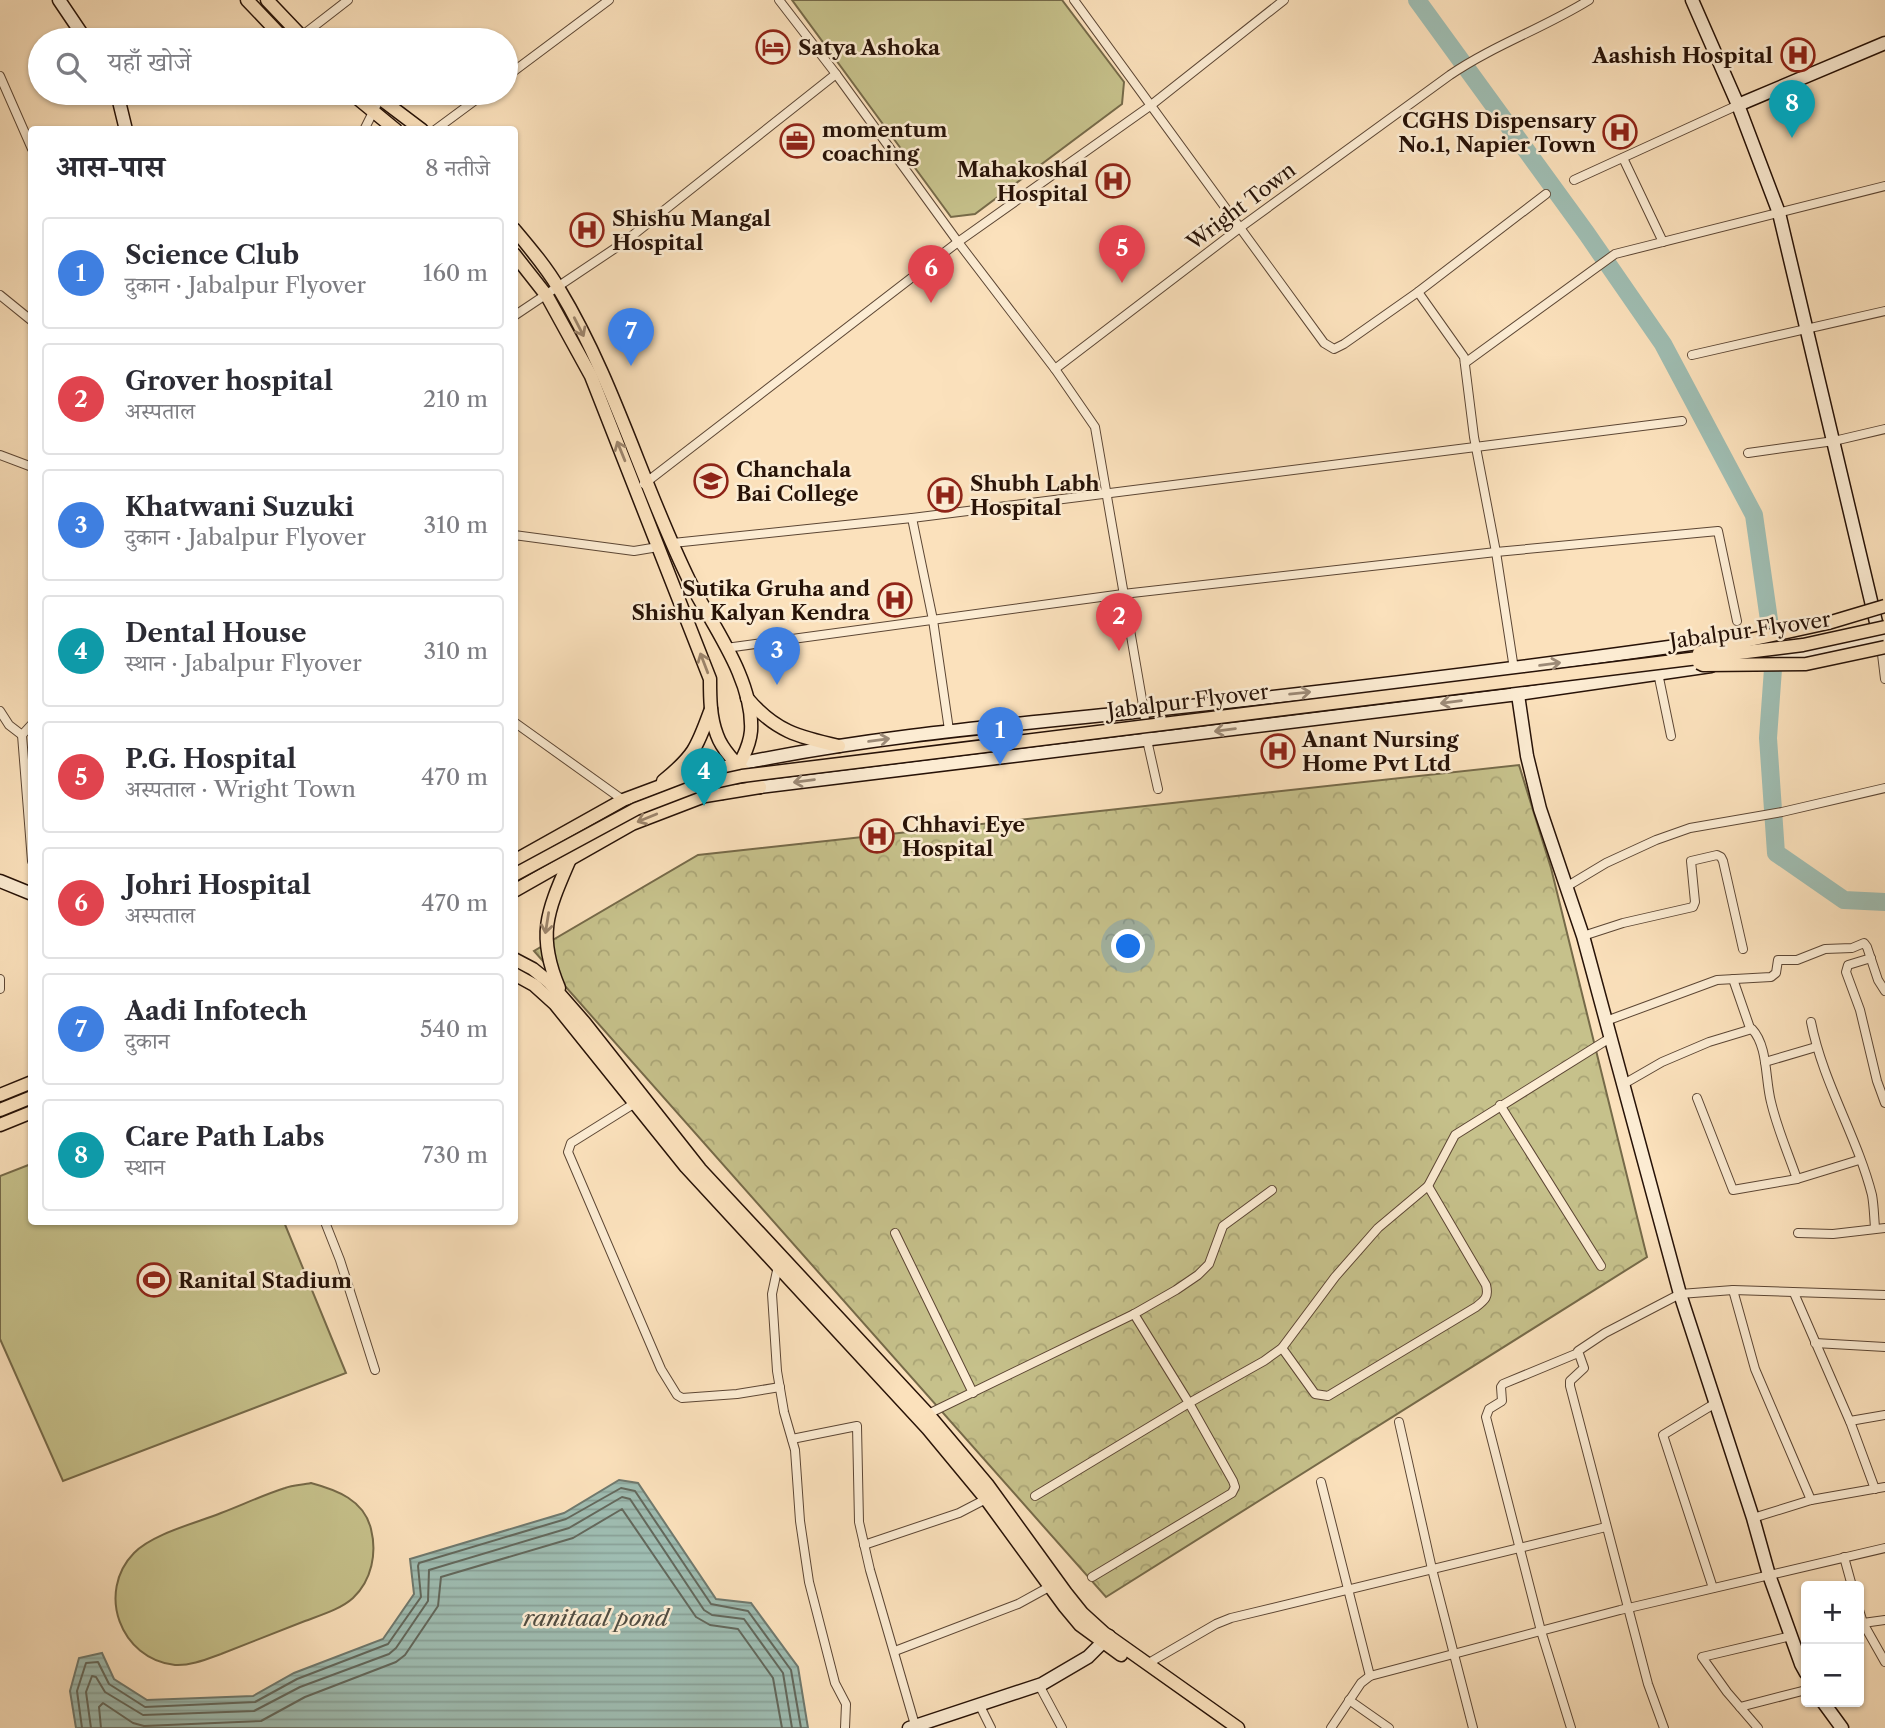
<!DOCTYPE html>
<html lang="hi">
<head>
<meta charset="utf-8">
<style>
	:root { --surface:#fff; --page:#f7f7f7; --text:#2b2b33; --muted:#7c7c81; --line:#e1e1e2; --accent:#8f2418 }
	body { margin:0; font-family:"Libre Caslon Text","Noto Serif Devanagari",serif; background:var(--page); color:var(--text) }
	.controls { position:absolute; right:21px; bottom:21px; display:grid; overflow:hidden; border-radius:7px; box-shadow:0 2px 5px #0004 }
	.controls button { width:63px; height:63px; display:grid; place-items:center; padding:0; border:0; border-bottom:2px solid var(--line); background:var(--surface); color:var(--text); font:35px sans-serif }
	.you { position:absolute; left:1129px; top:947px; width:24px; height:24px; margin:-18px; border:5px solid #fff; border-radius:50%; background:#1a73e8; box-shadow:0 0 0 10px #1a73e833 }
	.badge { display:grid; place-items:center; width:46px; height:46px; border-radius:50%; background:var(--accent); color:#fff; font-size:23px; font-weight:700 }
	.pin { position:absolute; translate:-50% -58px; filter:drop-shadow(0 2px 4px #0008) }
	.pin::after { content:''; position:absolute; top:37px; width:24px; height:21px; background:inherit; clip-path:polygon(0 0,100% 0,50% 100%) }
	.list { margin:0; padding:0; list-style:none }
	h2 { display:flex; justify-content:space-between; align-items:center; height:91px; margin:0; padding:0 28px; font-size:30px }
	h2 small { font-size:23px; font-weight:400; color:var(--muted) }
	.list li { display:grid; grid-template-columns:46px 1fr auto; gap:21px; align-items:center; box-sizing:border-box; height:112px; margin:0 14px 14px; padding:0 14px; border:2px solid var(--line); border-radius:7px }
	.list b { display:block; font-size:26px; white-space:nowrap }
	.list p { margin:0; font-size:23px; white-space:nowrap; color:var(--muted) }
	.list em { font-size:23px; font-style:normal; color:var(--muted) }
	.icon { flex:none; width:38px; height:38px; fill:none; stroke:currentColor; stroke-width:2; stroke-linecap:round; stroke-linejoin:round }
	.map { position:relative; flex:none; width:1885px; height:1728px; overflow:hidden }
	.search { position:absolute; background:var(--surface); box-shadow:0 2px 5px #0004; left:28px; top:28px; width:490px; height:77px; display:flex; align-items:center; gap:18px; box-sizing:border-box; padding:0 24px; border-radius:38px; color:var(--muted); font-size:26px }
	.panel { position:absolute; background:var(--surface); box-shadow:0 2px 5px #0004; left:28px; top:126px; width:490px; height:1099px; border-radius:7px }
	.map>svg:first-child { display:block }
	.green { fill:#c6c18b; stroke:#766a49; stroke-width:2 }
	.forest { fill:url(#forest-crowns); stroke:#766a49; stroke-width:2 }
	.water { fill:url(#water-rules); stroke:#6f796e; stroke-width:2 }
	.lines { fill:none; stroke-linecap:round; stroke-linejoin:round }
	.shore { stroke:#63685c; stroke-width:2 }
	.river { stroke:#9fbdb2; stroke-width:18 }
	.street-casing { stroke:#5c4634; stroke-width:10 }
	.secondary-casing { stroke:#271207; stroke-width:15 }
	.primary-casing { stroke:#271207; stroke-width:15 }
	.street { stroke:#fcecd3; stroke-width:8 }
	.secondary { stroke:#fcecd3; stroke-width:12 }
	.primary { stroke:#fbe1bc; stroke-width:12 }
	.primary-bridge-casing { stroke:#271207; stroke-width:15; stroke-linecap:butt }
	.primary-bridge { stroke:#fbe1bc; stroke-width:12 }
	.oneway { stroke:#9c846b }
	.oneway2 { stroke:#9c8a77 }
	.labels { text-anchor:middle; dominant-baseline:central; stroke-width:5; stroke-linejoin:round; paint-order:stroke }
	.poi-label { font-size:21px; font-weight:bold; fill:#271207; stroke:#fcecd3; text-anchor:start }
	.street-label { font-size:21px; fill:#271207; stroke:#fcecd3 }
	.water-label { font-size:23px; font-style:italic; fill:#514e43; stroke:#fcecd3 }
</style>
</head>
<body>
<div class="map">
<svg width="1885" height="1728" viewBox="0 0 1885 1728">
	<defs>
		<pattern id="forest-crowns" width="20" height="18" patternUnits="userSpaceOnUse" patternTransform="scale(1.75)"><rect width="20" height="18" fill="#c6c18b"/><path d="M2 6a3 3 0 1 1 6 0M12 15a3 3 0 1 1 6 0" fill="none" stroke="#aaa576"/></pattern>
		<pattern id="water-rules" width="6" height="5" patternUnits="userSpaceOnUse" patternTransform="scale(1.75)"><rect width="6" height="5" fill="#9fbdb2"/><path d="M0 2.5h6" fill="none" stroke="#89a198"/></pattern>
	</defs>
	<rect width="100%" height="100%" fill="#fbe1bc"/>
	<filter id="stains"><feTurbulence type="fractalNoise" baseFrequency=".00286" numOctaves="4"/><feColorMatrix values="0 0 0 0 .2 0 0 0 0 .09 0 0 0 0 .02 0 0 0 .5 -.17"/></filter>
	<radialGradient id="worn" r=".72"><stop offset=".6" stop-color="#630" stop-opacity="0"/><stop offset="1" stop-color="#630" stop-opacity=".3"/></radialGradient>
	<g class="green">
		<polygon points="792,0 1062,0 1124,82 1122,104 975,214 951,217"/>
		<polygon points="31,1164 32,1222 284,1222 346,1373 63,1481 0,1339 0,1176"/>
		<path d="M311,1483C337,1490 364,1500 371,1529C377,1553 372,1580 353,1598C341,1609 321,1615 305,1621C277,1632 249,1643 221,1654C207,1659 190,1666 175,1665C120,1659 96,1592 134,1553C152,1534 196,1523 221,1513C242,1505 263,1495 285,1488C293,1485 303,1485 311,1483Z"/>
	</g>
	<polygon class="forest" points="1519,765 1551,868 1647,1257 1106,1597 534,951 698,855"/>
	<polygon class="water" points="619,1480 638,1483 716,1599 751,1603 798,1667 808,1728 76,1728 70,1691 79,1658 102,1653 114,1679 147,1700 253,1696 294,1673 383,1639 414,1594 410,1559 564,1513"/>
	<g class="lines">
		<g class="shore">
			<polyline points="82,1728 77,1691 86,1663 98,1662 109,1684 145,1707 255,1702 297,1679 388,1644 421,1597 418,1566 419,1563 566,1519 621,1488 635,1491 711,1604 748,1611 791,1670 801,1728"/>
			<polyline points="91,1728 86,1692 92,1676 96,1677 105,1692 143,1715 254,1711 300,1687 389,1654 396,1648 428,1601 429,1570 569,1528 622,1497 630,1499 704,1610 712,1615 744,1619 783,1673 792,1728"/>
			<polyline points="101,1728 99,1707 103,1703 133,1723 144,1726 261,1721 305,1697 396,1662 405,1655 438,1606 441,1577 573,1538 622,1509 696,1617 710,1625 738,1629 773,1678 782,1728"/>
		</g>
		<polyline class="river" points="1417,0 1587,234 1663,344 1754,515 1774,655 1768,738 1776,853 1844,900 1885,902"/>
		<defs>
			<g id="street">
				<polyline points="779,0 836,74 958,242 1055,369 1095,427 1144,711 1147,740 1158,789"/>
				<polyline points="1074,0 1324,343 1334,349 1344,344 1418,292 1546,194"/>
				<polyline points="299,38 348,0"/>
				<polyline points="0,76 32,149"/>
				<polyline points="506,77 609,0"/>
				<polyline points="364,130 380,98"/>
				<polyline points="435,130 485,93"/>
				<polyline points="1623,158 1663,242"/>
				<polyline points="1574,180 1738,105"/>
				<polyline points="1418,292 1464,357 1474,437 1496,552 1514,669"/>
				<polyline points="0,295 32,321"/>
				<polyline points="514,316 623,243 836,74"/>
				<polyline points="1692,355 1885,311"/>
				<polyline points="1465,363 1615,254 1885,186"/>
				<path d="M1055,369L1241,227L1450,75C1494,45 1544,28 1589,0"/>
				<polyline points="1748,453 1834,441 1885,429"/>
				<polyline points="0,455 32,467"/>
				<polyline points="644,484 958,242 1150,106 1284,0"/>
				<polyline points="912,518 933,620 949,730"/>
				<polyline points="514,535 634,551 658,547"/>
				<polyline points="673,543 912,518 1682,421"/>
				<polyline points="1881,646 1885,679"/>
				<polyline points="726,648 1123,594 1496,552 1718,531 1737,621"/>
				<polyline points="1658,673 1671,736"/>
				<polyline points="0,711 9,725 22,735"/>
				<polyline points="514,722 623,800"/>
				<polyline points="32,724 22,735 32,861"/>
				<polyline points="1566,887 1606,863 1656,840 1690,828 1782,812 1885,788"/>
				<polyline points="1583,936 1623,923 1693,907 1695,902 1691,861 1717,855 1721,857 1723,861 1743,949"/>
				<polyline points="1871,958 1848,965 1846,972 1860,1010 1877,1081 1885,1103"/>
				<polyline points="0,979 0,989"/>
				<polyline points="1733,979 1750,1028"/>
				<polyline points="1606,1021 1717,980 1771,977 1776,973 1778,960 1797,960 1825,949 1852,948 1864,943 1867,947 1878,980 1885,991"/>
				<path d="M1811,1022C1823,1083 1857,1136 1872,1195C1874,1206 1874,1217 1875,1227"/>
				<polyline points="1765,1062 1816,1047"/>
				<path d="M1622,1085L1662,1062L1709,1042L1752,1029C1768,1046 1765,1079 1771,1102C1777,1128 1788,1153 1797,1179"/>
				<polyline points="1697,1098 1733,1190 1797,1179 1859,1160"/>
				<polyline points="635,1103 571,1143 568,1152 661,1369 677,1395 682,1398 737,1394 780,1387"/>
				<polyline points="1500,1105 1601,1266"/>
				<polyline points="325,1222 340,1260 375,1370"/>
				<polyline points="895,1233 973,1393"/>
				<polyline points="1798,1233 1833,1234 1885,1228"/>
				<polyline points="778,1266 772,1294 777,1371 784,1412 795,1450 800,1521 809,1582 835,1683 846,1704 845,1728"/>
				<polyline points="1733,1290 1755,1369 1811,1500"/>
				<polyline points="1794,1293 1851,1424 1875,1489"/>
				<polyline points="1134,1314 1189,1403 1264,1361 1282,1348 1335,1277 1378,1228 1428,1186 1455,1135 1610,1038"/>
				<polyline points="1815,1343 1885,1347"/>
				<path d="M1282,1348L1315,1394L1328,1396L1476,1307C1485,1300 1489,1297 1486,1285L1428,1186"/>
				<polyline points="928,1414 1134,1314 1176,1290 1198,1275 1209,1264 1223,1226 1272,1190"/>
				<polyline points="1850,1421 1885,1415"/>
				<polyline points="1399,1422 1432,1569 1473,1728"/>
				<polyline points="792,1439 857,1426 859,1522 870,1570 915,1725"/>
				<polyline points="1321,1482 1370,1676"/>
				<polyline points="1035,1496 1189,1403 1233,1481 1235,1487 1232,1493 1092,1577"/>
				<polyline points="1753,1518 1811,1500 1885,1487"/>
				<polyline points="864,1545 959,1513 986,1499"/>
				<polyline points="1844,1557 1852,1586"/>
				<polyline points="1713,1588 1663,1435 1714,1404"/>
				<polyline points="1859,1610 1863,1623 1885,1662"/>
				<polyline points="1863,1623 1885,1620"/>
				<polyline points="895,1651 1018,1604 1049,1587"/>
				<polyline points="1147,1664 1216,1624 1231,1618 1606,1527"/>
				<polyline points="1039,1685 1062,1728"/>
				<polyline points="1349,1700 1389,1728"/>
				<polyline points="980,1706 991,1728"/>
				<polyline points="1740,1707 1806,1690"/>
				<polyline points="1331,1728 1361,1683 1370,1676 1620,1610 1885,1548"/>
				<polyline points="1571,1728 1541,1631 1486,1417 1489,1409 1502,1401 1501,1387 1503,1384 1578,1353"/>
				<polyline points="1664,1728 1648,1684 1570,1386 1570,1381 1584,1368 1578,1351 1605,1333 1680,1294 1733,1290 1885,1295"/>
				<polyline points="1758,1728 1727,1692 1702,1657 1791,1636"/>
			</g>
			<g id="secondary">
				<polyline points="59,0 86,40"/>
				<polyline points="1692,0 1738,105 1779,213 1880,639"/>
				<polyline points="117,93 126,130"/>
				<polyline points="1738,105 1885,43"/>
				<polyline points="1760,660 1885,638"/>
				<polyline points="1517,688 1527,756 1540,809 1583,936 1680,1294 1753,1518 1769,1575 1801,1664 1806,1673"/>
				<path d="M739,764C873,736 1009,725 1144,711C1343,690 1541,666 1739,637"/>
				<polyline points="760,787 1518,694 1711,666"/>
				<polyline points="0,881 32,894"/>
				<polyline points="1823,1702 1842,1728"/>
				<polyline points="909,1728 1042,1684 1088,1657 1109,1636"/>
			</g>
			<g id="primary">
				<polyline points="247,0 285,40"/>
				<polyline points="267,0 305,40"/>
				<polyline points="351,93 396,130"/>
				<polyline points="373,93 422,130"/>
				<path d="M514,229C530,248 547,268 559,289C614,380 642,484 689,580C711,624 754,679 751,731C749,753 733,774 722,793"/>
				<path d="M514,254L547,296L591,376L710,679C710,697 710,717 717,735C724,755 746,772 760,787"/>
				<path d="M747,698C775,731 798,737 839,746"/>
				<path d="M663,781C695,755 697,747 711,709"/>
				<polyline points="514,861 623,800 690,775 739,764"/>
				<polyline points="514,891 632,824 705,796 760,787"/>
				<polyline points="514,959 533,969 549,982 584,1022 700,1169 928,1414 987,1484 1066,1593 1082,1613 1104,1633 1238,1728"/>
				<polyline points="514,974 534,985 555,1004 686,1167 928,1429 986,1499 1065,1607 1080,1625 1121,1655"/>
				<path d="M559,988C536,934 548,910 570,859"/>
				<polyline points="0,1095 32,1082"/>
				<polyline points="0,1110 32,1097"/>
				<polyline points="0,1125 32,1112"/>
			</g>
		</defs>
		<use href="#street" class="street-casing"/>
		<use href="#secondary" class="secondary-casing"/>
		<use href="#primary" class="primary-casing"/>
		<use href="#street" class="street"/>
		<use href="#secondary" class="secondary"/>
		<use href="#primary" class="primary"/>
		<defs>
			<g id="primary-bridge">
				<polyline points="1699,653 1708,649 1828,623 1885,606"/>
				<polyline points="1699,663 1703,665 1806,664 1885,647"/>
				<polyline points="514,875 636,809 696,786 742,776 1803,645 1885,627"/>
			</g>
		</defs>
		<use href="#primary-bridge" class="primary-bridge-casing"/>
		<use href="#primary-bridge" class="primary-bridge"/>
	</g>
	<defs><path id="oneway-shaft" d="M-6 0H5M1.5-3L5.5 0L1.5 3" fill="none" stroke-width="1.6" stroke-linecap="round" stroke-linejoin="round" transform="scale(1.75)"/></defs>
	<g class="oneway">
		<use href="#oneway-shaft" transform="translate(579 327) rotate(63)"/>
		<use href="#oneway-shaft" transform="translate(621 451) rotate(-112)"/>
		<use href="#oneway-shaft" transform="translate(704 663) rotate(-111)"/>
		<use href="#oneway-shaft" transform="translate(647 818) rotate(158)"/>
		<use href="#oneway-shaft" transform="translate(547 923) rotate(99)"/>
	</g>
	<g class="oneway2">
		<use href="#oneway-shaft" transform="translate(1550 664) rotate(-8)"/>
		<use href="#oneway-shaft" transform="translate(1300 693) rotate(-6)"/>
		<use href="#oneway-shaft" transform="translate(1451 702) rotate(173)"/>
		<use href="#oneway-shaft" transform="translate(1225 730) rotate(173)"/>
		<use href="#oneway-shaft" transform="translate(879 740) rotate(-8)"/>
		<use href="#oneway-shaft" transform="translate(804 781) rotate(173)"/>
	</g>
	<defs>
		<symbol id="hotel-ring" viewBox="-11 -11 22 22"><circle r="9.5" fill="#fcecd3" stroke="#8f2418" stroke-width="1.5"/><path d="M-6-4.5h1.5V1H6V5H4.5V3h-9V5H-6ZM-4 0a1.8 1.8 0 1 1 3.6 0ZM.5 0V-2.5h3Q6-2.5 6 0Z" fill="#8f2418"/></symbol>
		<symbol id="hospital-ring" viewBox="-11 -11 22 22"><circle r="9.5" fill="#fcecd3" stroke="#8f2418" stroke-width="1.5"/><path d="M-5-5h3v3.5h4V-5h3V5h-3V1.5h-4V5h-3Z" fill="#8f2418"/></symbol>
		<symbol id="office-ring" viewBox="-11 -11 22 22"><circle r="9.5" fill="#fcecd3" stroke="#8f2418" stroke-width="1.5"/><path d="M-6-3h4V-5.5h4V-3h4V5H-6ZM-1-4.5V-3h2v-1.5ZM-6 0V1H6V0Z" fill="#8f2418"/></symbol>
		<symbol id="university-ring" viewBox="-11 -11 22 22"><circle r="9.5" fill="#fcecd3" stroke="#8f2418" stroke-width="1.5"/><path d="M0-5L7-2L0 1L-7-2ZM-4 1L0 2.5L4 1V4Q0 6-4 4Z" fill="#8f2418"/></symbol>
		<symbol id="stadium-ring" viewBox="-11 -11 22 22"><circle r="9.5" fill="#fcecd3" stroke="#8f2418" stroke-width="1.5"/><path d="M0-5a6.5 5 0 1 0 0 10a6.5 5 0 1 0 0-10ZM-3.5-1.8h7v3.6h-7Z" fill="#8f2418"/></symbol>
	</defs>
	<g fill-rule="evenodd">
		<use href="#hotel-ring" x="754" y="28" width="38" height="38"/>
		<use href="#hospital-ring" x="1779" y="36" width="38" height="38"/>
		<use href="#hospital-ring" x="1601" y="113" width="38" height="38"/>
		<use href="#office-ring" x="778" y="122" width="38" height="38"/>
		<use href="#hospital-ring" x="1094" y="162" width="38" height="38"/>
		<use href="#hospital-ring" x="568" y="211" width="38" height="38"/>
		<use href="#university-ring" x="692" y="462" width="38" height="38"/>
		<use href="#hospital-ring" x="926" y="476" width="38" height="38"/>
		<use href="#hospital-ring" x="876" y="581" width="38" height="38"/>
		<use href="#hospital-ring" x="1259" y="732" width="38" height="38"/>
		<use href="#hospital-ring" x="858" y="817" width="38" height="38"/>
		<use href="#stadium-ring" x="135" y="1261" width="38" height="38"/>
	</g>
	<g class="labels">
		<g class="poi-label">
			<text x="798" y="47">Satya Ashoka</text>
			<text x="1773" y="55" text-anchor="end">Aashish Hospital</text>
			<text x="1596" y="120" text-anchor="end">CGHS Dispensary<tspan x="1596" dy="24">No.1, Napier Town</tspan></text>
			<text x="822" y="129">momentum<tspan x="822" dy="24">coaching</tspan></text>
			<text x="1088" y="169" text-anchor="end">Mahakoshal<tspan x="1088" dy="24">Hospital</tspan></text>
			<text x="612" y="218">Shishu Mangal<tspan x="612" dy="24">Hospital</tspan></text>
			<text x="736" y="469">Chanchala<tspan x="736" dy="24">Bai College</tspan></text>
			<text x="970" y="483">Shubh Labh<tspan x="970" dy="24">Hospital</tspan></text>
			<text x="870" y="588" text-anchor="end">Sutika Gruha and<tspan x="870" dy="24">Shishu Kalyan Kendra</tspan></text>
			<text x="1302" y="739">Anant Nursing<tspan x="1302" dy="24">Home Pvt Ltd</tspan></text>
			<text x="902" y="824">Chhavi Eye<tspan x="902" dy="24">Hospital</tspan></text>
			<text x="178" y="1280">Ranital Stadium</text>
		</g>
		<g class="street-label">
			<text transform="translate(1241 206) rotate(-37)">Wright Town</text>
			<text transform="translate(1750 630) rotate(-8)">Jabalpur Flyover</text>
			<text transform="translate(1188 701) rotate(-7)">Jabalpur Flyover</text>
		</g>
		<g class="water-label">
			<text x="596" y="1618">ranitaal pond</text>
		</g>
	</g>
	<rect width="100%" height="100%" filter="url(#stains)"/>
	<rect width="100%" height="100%" fill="url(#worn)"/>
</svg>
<div class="controls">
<button>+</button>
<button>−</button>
</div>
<div class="you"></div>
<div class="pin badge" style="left:1000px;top:765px;background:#3f7fe0">1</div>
<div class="pin badge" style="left:1119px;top:651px;background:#e0444e">2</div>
<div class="pin badge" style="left:777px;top:685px;background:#3f7fe0">3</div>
<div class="pin badge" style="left:704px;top:806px;background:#0f9aa8">4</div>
<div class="pin badge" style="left:1122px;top:283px;background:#e0444e">5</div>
<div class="pin badge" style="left:931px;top:303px;background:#e0444e">6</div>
<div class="pin badge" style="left:631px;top:366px;background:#3f7fe0">7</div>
<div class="pin badge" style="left:1792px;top:138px;background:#0f9aa8">8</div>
<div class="search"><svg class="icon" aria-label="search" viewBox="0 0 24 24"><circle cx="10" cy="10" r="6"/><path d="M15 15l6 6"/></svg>यहाँ खोजें</div>
<section class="panel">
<h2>आस-पास<small>8 नतीजे</small></h2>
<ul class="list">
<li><span class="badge" style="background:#3f7fe0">1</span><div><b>Science Club</b><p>दुकान · Jabalpur Flyover</p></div><em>160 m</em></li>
<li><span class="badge" style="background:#e0444e">2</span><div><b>Grover hospital</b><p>अस्पताल</p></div><em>210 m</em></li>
<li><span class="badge" style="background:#3f7fe0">3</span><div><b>Khatwani Suzuki</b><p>दुकान · Jabalpur Flyover</p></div><em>310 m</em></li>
<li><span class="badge" style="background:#0f9aa8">4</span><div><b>Dental House</b><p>स्थान · Jabalpur Flyover</p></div><em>310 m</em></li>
<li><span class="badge" style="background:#e0444e">5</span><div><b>P.G. Hospital</b><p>अस्पताल · Wright Town</p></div><em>470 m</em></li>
<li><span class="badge" style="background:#e0444e">6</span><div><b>Johri Hospital</b><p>अस्पताल</p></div><em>470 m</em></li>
<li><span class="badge" style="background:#3f7fe0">7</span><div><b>Aadi Infotech</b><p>दुकान</p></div><em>540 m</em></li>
<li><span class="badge" style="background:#0f9aa8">8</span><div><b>Care Path Labs</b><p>स्थान</p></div><em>730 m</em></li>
</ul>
</section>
</div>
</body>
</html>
